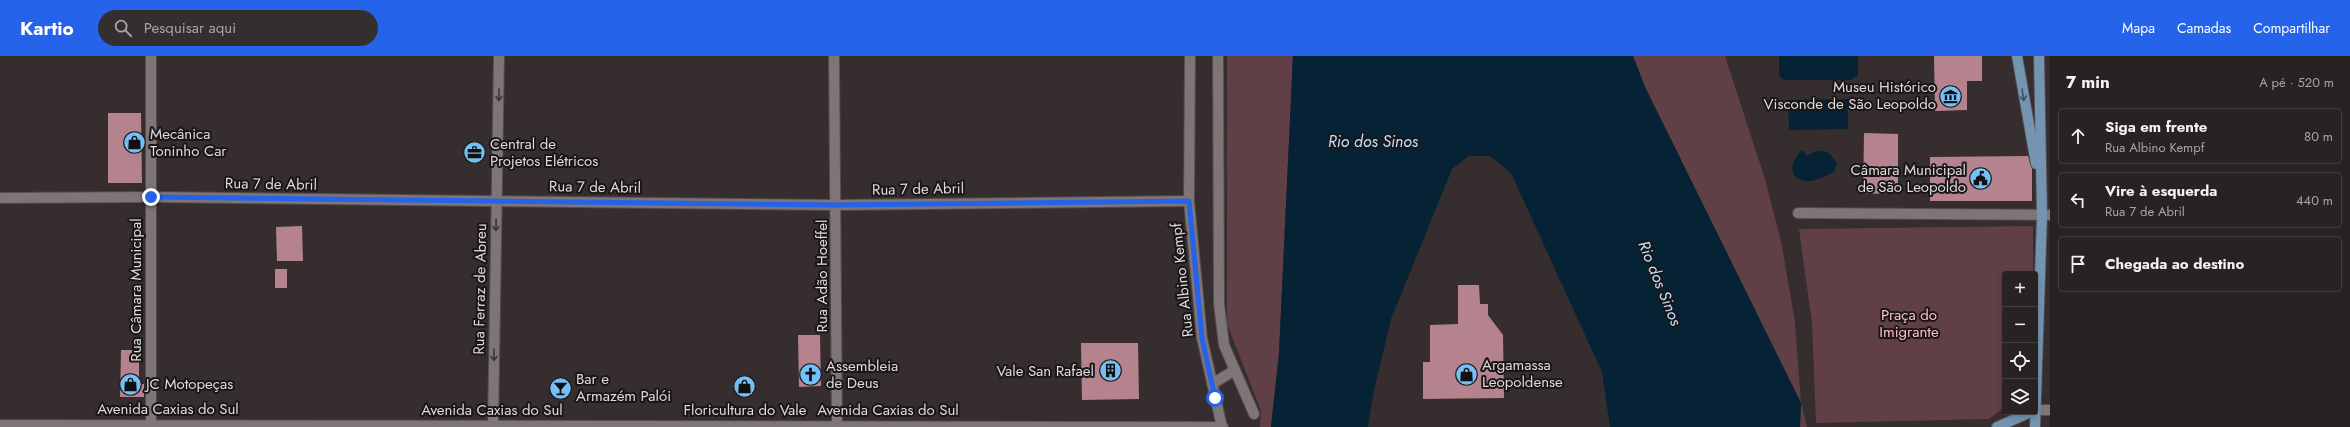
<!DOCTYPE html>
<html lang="pt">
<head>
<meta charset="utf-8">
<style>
	:root { --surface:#282222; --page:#342f2f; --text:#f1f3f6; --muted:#a5a4a5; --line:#443f40; --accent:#2563eb }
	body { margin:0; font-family:Jost,sans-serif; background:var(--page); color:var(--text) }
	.controls { position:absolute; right:12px; bottom:12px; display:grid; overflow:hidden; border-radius:4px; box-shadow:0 2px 6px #0003 }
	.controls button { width:36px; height:36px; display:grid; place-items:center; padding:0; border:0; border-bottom:1px solid var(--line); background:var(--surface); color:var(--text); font:20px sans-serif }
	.stop { position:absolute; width:12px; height:12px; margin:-9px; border:3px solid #2563eb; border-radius:50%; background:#fff }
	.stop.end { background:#2563eb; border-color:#fff; box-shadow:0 1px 4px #0008 }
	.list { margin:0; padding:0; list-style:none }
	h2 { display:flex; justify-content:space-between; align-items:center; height:52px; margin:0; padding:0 16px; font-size:17px }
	h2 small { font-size:13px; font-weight:400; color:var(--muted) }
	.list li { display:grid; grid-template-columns:26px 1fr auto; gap:12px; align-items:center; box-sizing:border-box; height:56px; margin:0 8px 8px; padding:0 8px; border:1px solid var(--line); border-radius:4px }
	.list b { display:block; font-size:15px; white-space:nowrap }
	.list p { margin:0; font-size:13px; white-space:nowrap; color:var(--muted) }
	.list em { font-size:13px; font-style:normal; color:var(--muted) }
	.icon { flex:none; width:22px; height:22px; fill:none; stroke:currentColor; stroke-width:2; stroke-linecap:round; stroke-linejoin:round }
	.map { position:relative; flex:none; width:2050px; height:371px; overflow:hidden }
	header { display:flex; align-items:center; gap:24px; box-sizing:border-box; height:56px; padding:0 20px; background:var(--accent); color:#fff }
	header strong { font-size:19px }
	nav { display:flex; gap:22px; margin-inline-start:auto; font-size:14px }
	.search { width:280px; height:36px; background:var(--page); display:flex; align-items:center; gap:10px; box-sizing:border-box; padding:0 14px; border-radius:22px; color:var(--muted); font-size:15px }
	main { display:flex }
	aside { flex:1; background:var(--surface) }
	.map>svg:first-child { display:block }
	.green { fill:#603f47 }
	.water { fill:#052335 }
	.building { fill:#b4838e }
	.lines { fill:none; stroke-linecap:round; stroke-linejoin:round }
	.minor-casing { stroke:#534c4d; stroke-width:12 }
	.major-casing { stroke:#534c4d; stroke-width:12 }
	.minor { stroke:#7e7577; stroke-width:10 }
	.major { stroke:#7395b1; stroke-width:10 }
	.oneway { stroke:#3d3739 }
	.oneway2 { stroke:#424f5c }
	.route { stroke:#2563eb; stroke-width:5 }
	.labels { text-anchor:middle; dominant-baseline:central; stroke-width:4; stroke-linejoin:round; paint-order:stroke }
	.poi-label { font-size:15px; fill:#dfdadb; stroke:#1a1617; text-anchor:start }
	.street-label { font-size:15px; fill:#dfdadb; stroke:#1a1617 }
	.park-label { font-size:15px; fill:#fdbfcc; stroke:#1a1617 }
	.water-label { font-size:16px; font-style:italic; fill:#bce2fe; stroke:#1a1617 }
</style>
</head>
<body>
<header>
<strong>Kartio</strong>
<div class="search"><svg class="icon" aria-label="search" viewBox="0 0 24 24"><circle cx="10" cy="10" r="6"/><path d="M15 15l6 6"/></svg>Pesquisar aqui</div>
<nav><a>Mapa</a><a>Camadas</a><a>Compartilhar</a></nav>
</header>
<main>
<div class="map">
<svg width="2050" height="371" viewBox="0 0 2050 371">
	<rect width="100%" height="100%" fill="#352d2e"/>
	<g class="green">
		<polygon points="1227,0 1293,0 1279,297 1271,371 1260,371 1261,355 1227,268"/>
		<polygon points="1633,0 1725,0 1765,123 1781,185 1795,266 1801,347 1807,371 1800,371 1801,347 1645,31"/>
		<polygon points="2033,170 2033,218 2005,218 2005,351 1989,363 1816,367 1812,267 1799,173"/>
	</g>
	<g class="water">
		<polygon points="1293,0 1633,0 1645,31 1801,347 1800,371 1610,371 1602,316 1511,117 1490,100 1469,100 1452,113 1391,263 1373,339 1368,371 1271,371 1279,297"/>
		<polygon points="1779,0 1858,0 1858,19 1851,24 1784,24 1779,20"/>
		<polygon points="1848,43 1848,73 1789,74 1788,44"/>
		<path d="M1803,94L1807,100C1820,92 1830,93 1837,108L1834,116C1826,119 1817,125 1809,125C1788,125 1788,106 1803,94Z"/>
	</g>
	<g class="building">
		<polygon points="1934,0 1982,0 1982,25 1967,25 1967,54 1935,55"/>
		<polygon points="108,57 141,57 142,127 108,127"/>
		<polygon points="1864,77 1898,78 1898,137 1863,138"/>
		<polygon points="2028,100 2032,113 2032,145 1930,145 1930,101"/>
		<polygon points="302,170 303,205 277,205 276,171"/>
		<rect x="275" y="213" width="12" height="19"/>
		<polygon points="1458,229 1479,229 1480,248 1488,248 1488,259 1503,279 1504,342 1423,343 1423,306 1430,306 1430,269 1458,268"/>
		<polygon points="798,279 820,279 821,330 799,331"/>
		<polygon points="1081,287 1138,287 1139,343 1082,344"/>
		<polygon points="121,294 139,294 139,328 144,328 144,341 120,341"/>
	</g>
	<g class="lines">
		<defs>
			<g id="minor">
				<polyline points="834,0 837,369"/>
				<polyline points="1190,0 1189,145 1202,282 1222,371"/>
				<polyline points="1218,0 1219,248 1224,289 1254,358"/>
				<polyline points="0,142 151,141 837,149 1189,145"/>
				<polyline points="1798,157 2050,159"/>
				<polyline points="1212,328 1235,314"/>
				<polyline points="2035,354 2050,354"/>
				<polyline points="0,369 1223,371"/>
				<polyline points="151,371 151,0"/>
				<polyline points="493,371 499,0"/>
			</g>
			<g id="major">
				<polyline points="2017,0 2036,108"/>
				<polyline points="1997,371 2031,356"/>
				<polyline points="2035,371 2042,159 2039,0"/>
			</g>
		</defs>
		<use href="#minor" class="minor-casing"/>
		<use href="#major" class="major-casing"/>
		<use href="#minor" class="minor"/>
		<use href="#major" class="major"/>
	</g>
	<defs><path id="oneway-shaft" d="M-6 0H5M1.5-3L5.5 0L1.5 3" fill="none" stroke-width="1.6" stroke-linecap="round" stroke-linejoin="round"/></defs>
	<g class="oneway">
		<use href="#oneway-shaft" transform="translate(499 39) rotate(91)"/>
		<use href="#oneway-shaft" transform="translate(496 169) rotate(91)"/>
		<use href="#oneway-shaft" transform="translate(494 299) rotate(91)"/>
	</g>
	<use class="oneway2" href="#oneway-shaft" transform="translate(2023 39) rotate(81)"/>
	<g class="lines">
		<polyline class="route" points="151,141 837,149 1189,145 1202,282 1215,342"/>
	</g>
	<defs>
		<symbol id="museum-disc" viewBox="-11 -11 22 22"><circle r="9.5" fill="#74c0f6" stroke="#1a1617"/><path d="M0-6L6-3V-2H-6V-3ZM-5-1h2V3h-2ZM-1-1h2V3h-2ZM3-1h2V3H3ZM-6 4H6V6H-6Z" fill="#111"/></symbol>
		<symbol id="shop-disc" viewBox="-11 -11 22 22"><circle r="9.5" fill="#74c0f6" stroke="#1a1617"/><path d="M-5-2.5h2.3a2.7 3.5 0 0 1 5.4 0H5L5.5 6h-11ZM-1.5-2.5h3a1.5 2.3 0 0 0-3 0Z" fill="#111"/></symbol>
		<symbol id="office-disc" viewBox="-11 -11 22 22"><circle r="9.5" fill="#74c0f6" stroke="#1a1617"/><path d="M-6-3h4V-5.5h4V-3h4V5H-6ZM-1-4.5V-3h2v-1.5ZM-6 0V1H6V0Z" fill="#111"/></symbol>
		<symbol id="civic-disc" viewBox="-11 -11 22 22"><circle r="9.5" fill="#74c0f6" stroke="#1a1617"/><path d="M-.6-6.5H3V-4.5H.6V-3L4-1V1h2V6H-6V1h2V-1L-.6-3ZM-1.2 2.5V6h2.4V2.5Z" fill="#111"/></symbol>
		<symbol id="building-disc" viewBox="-11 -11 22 22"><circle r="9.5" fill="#74c0f6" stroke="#1a1617"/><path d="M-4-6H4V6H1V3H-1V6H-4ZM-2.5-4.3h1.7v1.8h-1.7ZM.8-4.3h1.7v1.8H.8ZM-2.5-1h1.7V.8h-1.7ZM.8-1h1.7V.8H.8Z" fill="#111"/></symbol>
		<symbol id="church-disc" viewBox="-11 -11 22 22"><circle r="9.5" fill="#74c0f6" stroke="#1a1617"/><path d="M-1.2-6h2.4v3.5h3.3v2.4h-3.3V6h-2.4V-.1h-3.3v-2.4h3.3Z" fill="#111"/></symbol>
		<symbol id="bar-disc" viewBox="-11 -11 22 22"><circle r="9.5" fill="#74c0f6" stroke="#1a1617"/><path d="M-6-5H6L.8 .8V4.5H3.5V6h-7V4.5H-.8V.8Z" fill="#111"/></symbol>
	</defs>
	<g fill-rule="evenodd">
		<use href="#museum-disc" x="1938" y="28" width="25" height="25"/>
		<use href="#shop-disc" x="122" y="74" width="25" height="25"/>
		<use href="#office-disc" x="462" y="84" width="25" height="25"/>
		<use href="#civic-disc" x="1968" y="110" width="25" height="25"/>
		<use href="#building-disc" x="1098" y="302" width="25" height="25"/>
		<use href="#shop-disc" x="1454" y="306" width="25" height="25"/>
		<use href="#church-disc" x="798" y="306" width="25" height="25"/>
		<use href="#shop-disc" x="118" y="316" width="25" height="25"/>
		<use href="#shop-disc" x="732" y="318" width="25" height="25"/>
		<use href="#bar-disc" x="548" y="320" width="25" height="25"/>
	</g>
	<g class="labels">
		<g class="poi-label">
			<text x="1936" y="31" text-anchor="end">Museu Histórico<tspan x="1936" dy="17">Visconde de São Leopoldo</tspan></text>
			<text x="150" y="78">Mecânica<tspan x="150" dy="17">Toninho Car</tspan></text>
			<text x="490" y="88">Central de<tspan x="490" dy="17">Projetos Elétricos</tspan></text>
			<text x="1966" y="114" text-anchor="end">Câmara Municipal<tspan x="1966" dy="17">de São Leopoldo</tspan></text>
			<text x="1482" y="309">Argamassa<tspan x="1482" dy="17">Leopoldense</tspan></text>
			<text x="826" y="310">Assembleia<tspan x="826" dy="17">de Deus</tspan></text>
			<text x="1094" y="315" text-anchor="end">Vale San Rafael</text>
			<text x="576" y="323">Bar e<tspan x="576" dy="17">Armazém Palói</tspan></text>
			<text x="146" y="328">JC Motopeças</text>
			<text x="745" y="354" text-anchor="middle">Floricultura do Vale</text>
		</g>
		<g class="street-label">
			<text transform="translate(271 128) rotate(1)">Rua 7 de Abril</text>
			<text transform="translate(595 131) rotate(1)">Rua 7 de Abril</text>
			<text transform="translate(918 133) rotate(-1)">Rua 7 de Abril</text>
			<text transform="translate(822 220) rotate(-90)">Rua Adão Hoeffel</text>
			<text transform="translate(1182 224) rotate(-96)">Rua Albino Kempf</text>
			<text transform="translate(480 233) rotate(-89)">Rua Ferraz de Abreu</text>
			<text transform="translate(136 234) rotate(-90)">Rua Câmara Municipal</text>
			<text x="168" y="353">Avenida Caxias do Sul</text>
			<text x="492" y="354">Avenida Caxias do Sul</text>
			<text x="888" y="354">Avenida Caxias do Sul</text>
		</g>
		<g class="park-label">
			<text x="1909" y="259">Praça do<tspan x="1909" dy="17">Imigrante</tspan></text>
		</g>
		<g class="water-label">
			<text x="1373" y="85">Rio dos Sinos</text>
			<text transform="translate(1660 227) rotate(68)">Rio dos Sinos</text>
		</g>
	</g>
</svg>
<div class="controls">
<button>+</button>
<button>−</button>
<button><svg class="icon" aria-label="locate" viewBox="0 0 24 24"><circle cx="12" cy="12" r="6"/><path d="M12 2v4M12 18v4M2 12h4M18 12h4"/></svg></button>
<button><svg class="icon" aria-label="layers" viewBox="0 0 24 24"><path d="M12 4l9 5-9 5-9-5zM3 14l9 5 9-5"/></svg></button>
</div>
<div class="stop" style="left:1215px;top:342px"></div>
<div class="stop end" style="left:151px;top:141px"></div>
</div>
<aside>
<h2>7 min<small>A pé · 520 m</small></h2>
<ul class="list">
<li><svg class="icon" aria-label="ahead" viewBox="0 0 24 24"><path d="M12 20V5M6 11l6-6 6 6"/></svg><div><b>Siga em frente</b><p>Rua Albino Kempf</p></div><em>80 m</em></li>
<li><svg class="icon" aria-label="left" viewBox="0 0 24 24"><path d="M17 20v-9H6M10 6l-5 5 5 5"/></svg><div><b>Vire à esquerda</b><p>Rua 7 de Abril</p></div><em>440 m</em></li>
<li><svg class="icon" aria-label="arrive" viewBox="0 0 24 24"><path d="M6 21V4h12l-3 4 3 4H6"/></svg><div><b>Chegada ao destino</b></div></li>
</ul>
</aside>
</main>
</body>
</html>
